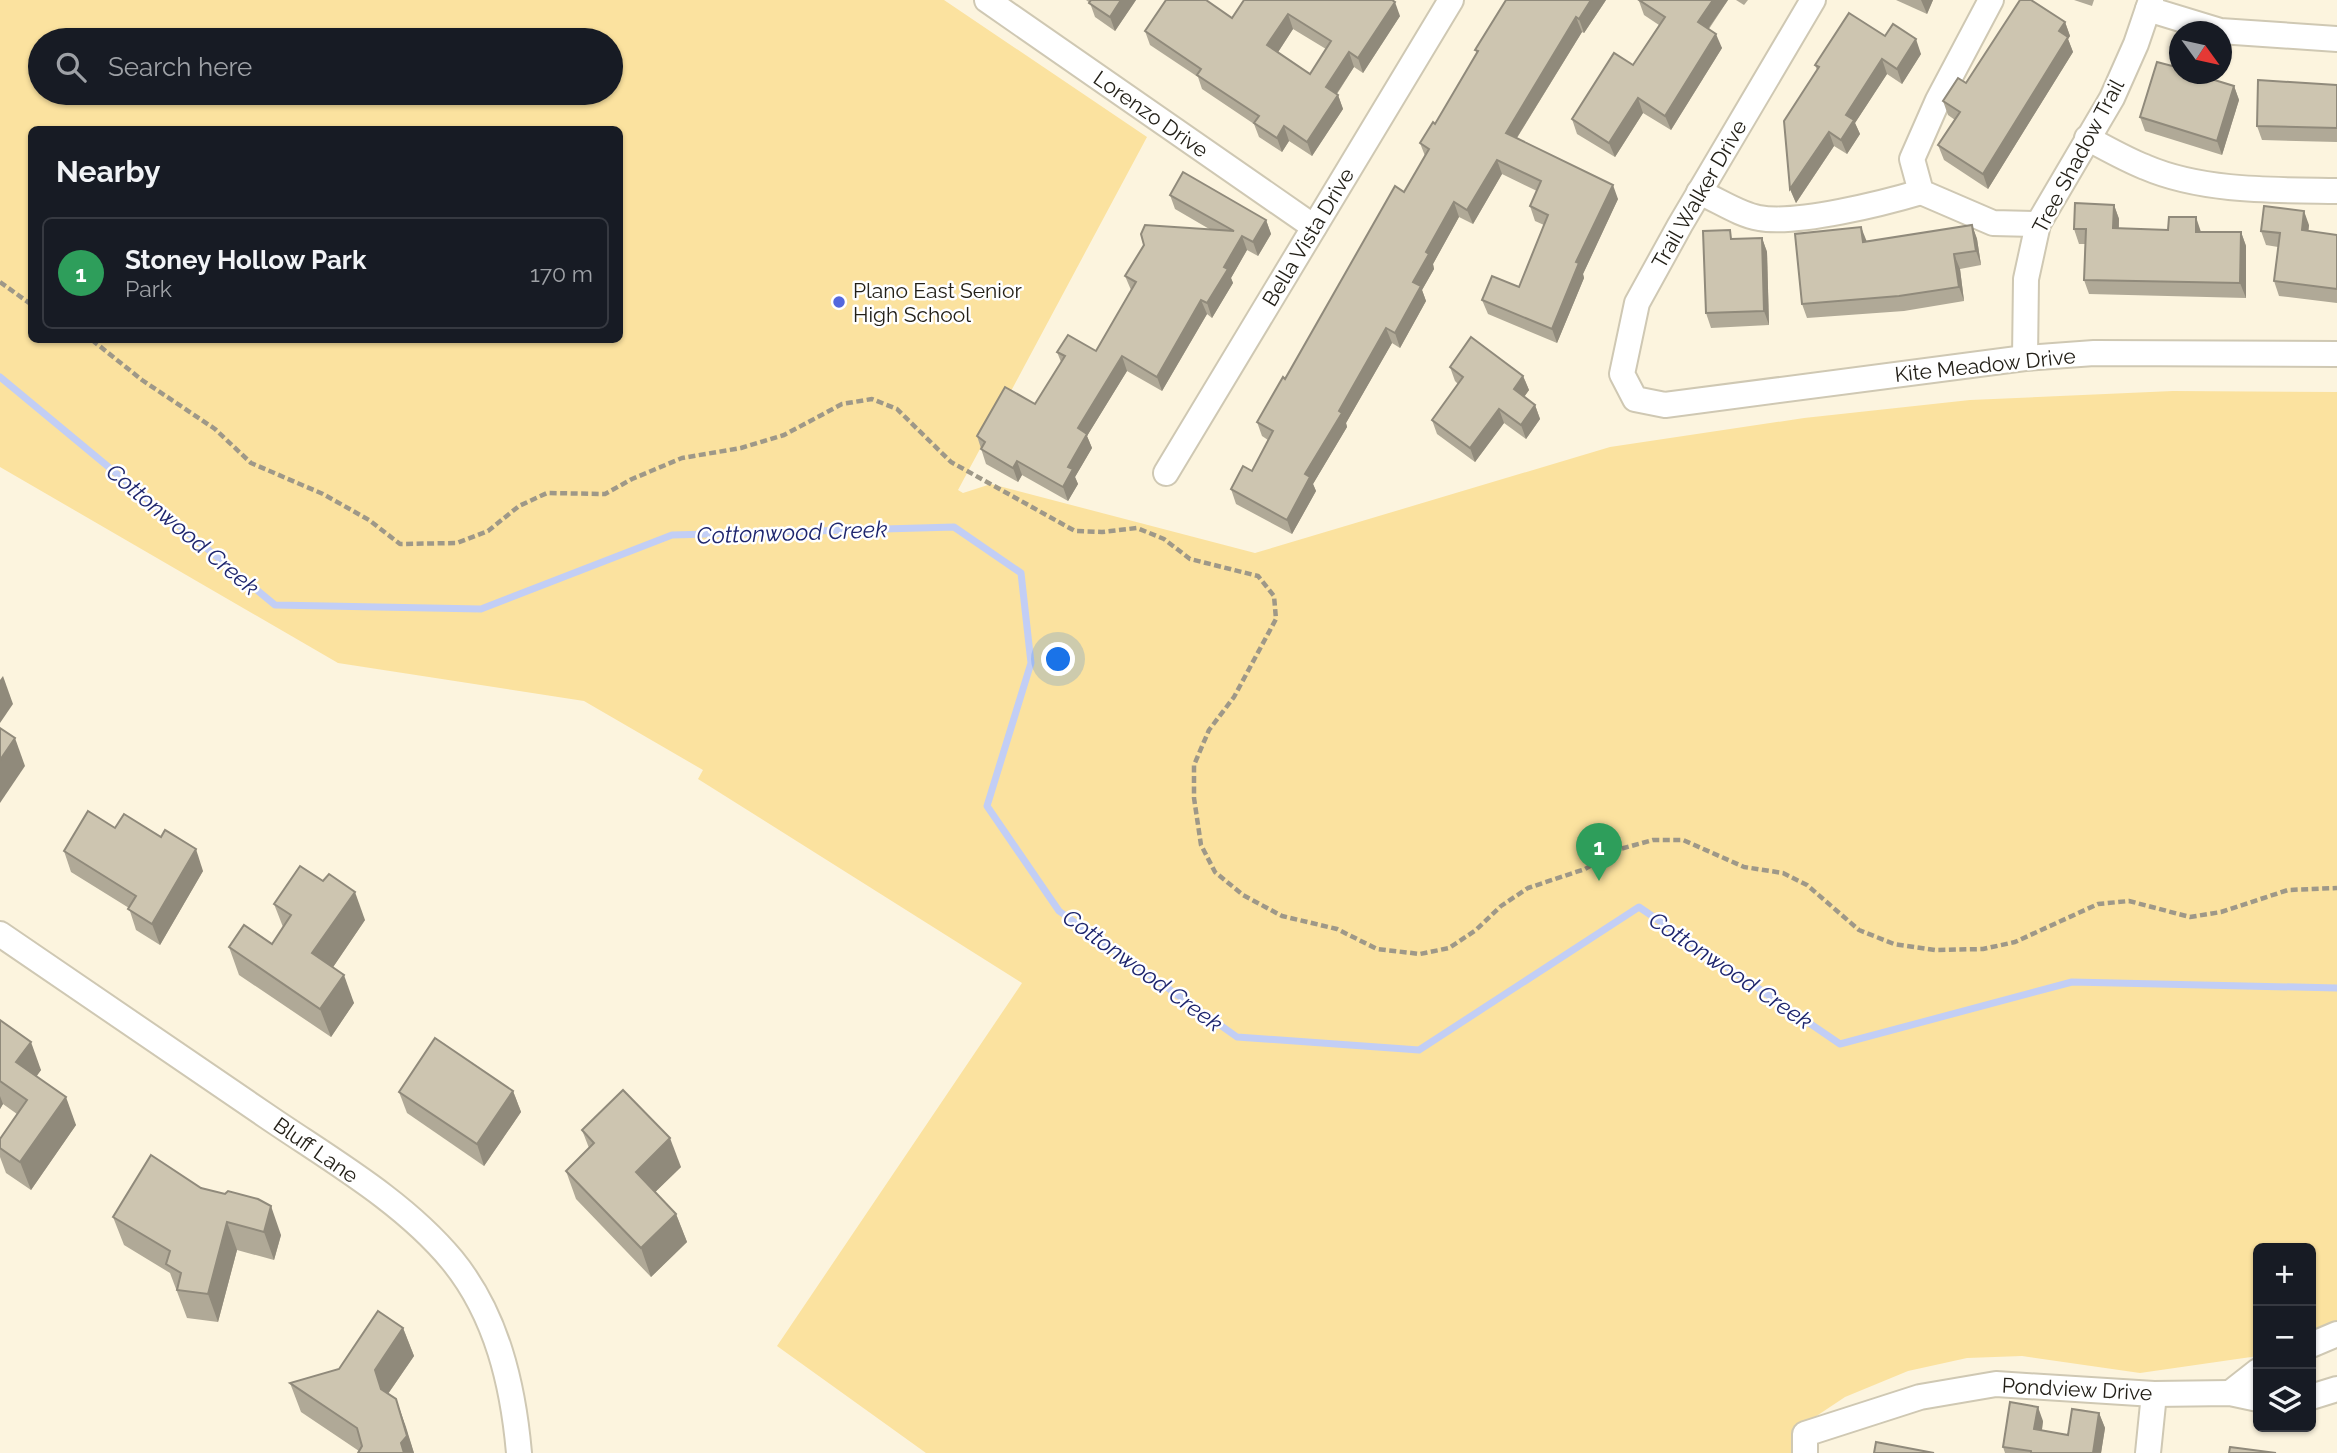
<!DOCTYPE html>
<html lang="en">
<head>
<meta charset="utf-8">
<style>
	:root { --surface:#171b24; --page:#20242c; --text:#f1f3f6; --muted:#9ea1a6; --line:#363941; --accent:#5367dd }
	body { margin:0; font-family:Raleway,sans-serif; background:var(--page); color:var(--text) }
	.controls { position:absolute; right:21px; bottom:21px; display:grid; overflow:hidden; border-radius:10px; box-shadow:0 2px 5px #0004 }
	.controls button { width:63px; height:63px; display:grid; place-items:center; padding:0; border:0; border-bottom:2px solid var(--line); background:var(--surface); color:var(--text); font:35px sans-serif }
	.compass { position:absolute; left:2169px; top:21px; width:63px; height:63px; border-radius:50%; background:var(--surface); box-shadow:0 2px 5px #0004; rotate:123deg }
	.you { position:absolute; left:1059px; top:660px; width:24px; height:24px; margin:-18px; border:5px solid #fff; border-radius:50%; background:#1a73e8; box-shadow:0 0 0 10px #1a73e833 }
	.badge { display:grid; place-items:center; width:46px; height:46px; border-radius:50%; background:var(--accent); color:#fff; font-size:23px; font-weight:700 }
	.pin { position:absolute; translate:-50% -58px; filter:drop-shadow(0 2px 4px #0008) }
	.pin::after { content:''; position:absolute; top:37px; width:24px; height:21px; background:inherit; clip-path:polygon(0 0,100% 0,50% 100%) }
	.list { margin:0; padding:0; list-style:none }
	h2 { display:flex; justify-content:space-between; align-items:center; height:91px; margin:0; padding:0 28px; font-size:30px }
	h2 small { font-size:23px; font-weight:400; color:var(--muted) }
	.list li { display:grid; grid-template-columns:46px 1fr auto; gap:21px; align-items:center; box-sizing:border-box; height:112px; margin:0 14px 14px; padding:0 14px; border:2px solid var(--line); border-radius:10px }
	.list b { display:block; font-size:26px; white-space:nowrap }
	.list p { margin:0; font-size:23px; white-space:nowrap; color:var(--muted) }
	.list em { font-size:23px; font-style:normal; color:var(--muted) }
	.icon { flex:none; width:38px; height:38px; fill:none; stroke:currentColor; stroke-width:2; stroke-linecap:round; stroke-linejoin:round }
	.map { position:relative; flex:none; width:2337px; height:1453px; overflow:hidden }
	.search { position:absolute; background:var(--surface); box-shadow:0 2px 5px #0004; left:28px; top:28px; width:595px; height:77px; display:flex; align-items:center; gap:18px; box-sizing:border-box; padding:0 24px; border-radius:38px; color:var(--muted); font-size:26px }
	.panel { position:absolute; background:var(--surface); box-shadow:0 2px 5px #0004; left:28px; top:126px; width:595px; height:217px; border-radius:10px }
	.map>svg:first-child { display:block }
	.green { fill:#fbe29f; fill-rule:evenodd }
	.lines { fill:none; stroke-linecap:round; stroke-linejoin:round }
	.stream { stroke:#c2cef5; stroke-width:7 }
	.minor-casing { stroke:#cfc8b3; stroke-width:28 }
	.path { stroke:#9e9888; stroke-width:4.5; stroke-dasharray:7 3.5; stroke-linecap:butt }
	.minor { stroke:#fff; stroke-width:24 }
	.wall { fill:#b0a997; fill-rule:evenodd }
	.shaded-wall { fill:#908a7b }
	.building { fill:#cdc5b0; stroke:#908a7b; stroke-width:2; fill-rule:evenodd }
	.poi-dot { fill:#5367dd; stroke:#fff; stroke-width:2.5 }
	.labels { text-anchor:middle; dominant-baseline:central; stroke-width:5; stroke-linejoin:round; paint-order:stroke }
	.street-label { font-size:21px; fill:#242119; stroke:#fff }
	.poi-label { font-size:21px; fill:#242119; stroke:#fff; text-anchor:start }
	.water-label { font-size:23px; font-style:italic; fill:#1e266e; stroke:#fff }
</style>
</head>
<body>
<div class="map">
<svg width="2337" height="1453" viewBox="0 0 2337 1453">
	<rect width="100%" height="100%" fill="#fcf4de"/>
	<path class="green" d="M0,0H944L1147,137L958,490L963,493L991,484L1255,553L1610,447L1804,418L1970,400L2173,391L2337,392V1324L2311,1336V1248H2258V1356L2140,1373L2022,1356L1967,1358L1908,1371L1845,1397L1806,1423L1795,1453H926L777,1346L1022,983L698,779L703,770L584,701L338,663L0,467ZM40,40H611V93H40ZM32,130H620V340H32Z"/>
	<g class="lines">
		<polyline class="stream" points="0,377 275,605 481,609 672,535 954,527 1021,573 1031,663 987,806 1059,911 1237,1037 1419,1050 1639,907 1840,1044 2072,982 2337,988"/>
		<defs>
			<g id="minor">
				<polyline points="987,0 1314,227"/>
				<polyline points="1813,0 1680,225 1637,303 1622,374 1635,399 1665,405 2025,358 2094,353 2337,354"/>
				<polyline points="1991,0 1938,100 1912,159 1921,192 1993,223 2038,224"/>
				<polyline points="2148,9 2220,31 2337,39"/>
				<path d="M2087,138C2106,148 2125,159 2145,167C2203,192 2275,190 2337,191"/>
				<path d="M1699,192C1718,200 1740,215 1759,218C1797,225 1884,203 1921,192"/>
				<polyline points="2025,358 2026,279 2038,224 2112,98 2136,44 2151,0"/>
				<polyline points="1166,473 1451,0"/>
				<path d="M0,934C89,995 178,1056 268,1117C331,1160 403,1201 452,1260C497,1315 513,1385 519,1453"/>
				<polyline points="2311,1345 2337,1334"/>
				<polyline points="2230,1393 2258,1371"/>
				<polyline points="2311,1397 2337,1389"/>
				<polyline points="1805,1453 1805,1434 1920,1397 1996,1384 2154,1394 2230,1393 2258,1399"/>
				<polyline points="2148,1453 2154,1394"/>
			</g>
		</defs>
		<use href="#minor" class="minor-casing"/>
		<g class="path">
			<polyline points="0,282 32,305"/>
			<polyline points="92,340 142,380 215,429 251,463 323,494 369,520 400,544 457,543 488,531 519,506 547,493 605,494 632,479 682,458 741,448 784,435 842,404 872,399 897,409 951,462 1075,531 1102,532 1137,528 1164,539 1190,559 1258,576 1274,596 1276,619 1234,697 1209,730 1194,765 1194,798 1201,845 1215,872 1243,895 1282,916 1337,929 1377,949 1420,954 1449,948 1476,930 1501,906 1528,888 1585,869 1620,849 1653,840 1683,840 1744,867 1783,873 1807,885 1859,930 1894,944 1935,950 1983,949 2015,942 2098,904 2129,901 2190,917 2221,912 2288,890 2337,888"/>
		</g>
		<use href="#minor" class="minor"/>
	</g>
	<g class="wall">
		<polygon points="1086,0 1136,0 1115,31 1095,17 1090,3"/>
		<path d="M1244,0L1400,16L1363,73L1354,67L1337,94L1338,95L1343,109L1312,156L1289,141L1282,152L1259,137L1254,124L1202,89L1198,77L1150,45L1145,31L1232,18ZM1293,29L1326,49L1310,74L1278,52Z"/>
		<polygon points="1506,0 1606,0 1584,33 1582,32 1517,138 1618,199 1583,274 1584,278 1557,343 1488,314 1482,300 1519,287 1544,225 1535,221 1530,206 1537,191 1502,174 1473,224 1459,217 1433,264 1434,269 1422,290 1426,301 1400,348 1392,343 1346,423 1347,427 1313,484 1316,491 1292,534 1236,504 1231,489 1252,471 1268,440 1262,436 1257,422 1285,379 1404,192 1425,156 1420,143 1435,124 1477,53 1475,50"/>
		<polygon points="1728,0 1709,29 1722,48 1671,130 1643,113 1615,157 1577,134 1572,119 1633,65 1659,25 1644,15 1639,1"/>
		<polygon points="1736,0 1748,0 1744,5"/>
		<polygon points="1896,0 1933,0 1927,14"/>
		<polygon points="2074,0 2094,0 2092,6"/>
		<polygon points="2065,22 2070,36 2068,39 2073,52 1988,189 1944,160 1938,145 1955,120 1948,115 1943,101 1966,83"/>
		<polygon points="1885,36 1921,54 1902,84 1887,74 1855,123 1860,134 1847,154 1834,146 1796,203 1790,189 1817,70 1815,65"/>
		<polygon points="2337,85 2337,142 2262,140 2257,126"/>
		<polygon points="2234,86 2239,100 2222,155 2145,131 2140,117"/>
		<polygon points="1170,195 1266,220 1271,234 1258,256 1247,250 1231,278 1233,283 1212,318 1207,314 1162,391 1127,371 1087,436 1092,448 1075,477 1078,484 1068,501 1022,475 1018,482 986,464 977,436 1035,404 1061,362 1057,352 1096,351 1131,290 1125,276 1211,230 1175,209"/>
		<polygon points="2114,205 2119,219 2119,228 2201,232 2241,232 2246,246 2246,298 2089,294 2084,280 2085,244 2079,244 2074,229"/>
		<polygon points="1972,225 1977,239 1981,265 1960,269 1964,301 1904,311 1807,318 1802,304 1867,242"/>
		<polygon points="2309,225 2308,231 2337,235 2337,303 2279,296 2274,281 2278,247 2266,245 2261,231"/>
		<polygon points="1762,238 1767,252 1769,325 1711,328 1706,313 1734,239"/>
		<polygon points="1450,367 1523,376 1529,390 1524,397 1535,405 1540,419 1526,439 1504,423 1475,462 1437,434 1432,420 1458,384 1455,381"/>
		<polygon points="115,828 203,871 160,945 136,930 129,908 71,872 64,851"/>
		<polygon points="274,904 365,920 333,967 354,1003 331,1037 239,975 229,947 272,944 283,927"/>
		<polygon points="0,1020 41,1070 36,1076 76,1125 31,1190 6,1173 0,1157 0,1139 17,1114 3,1104 0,1109"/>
		<polygon points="513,1091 521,1112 484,1166 407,1113 399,1092"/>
		<polygon points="582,1130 681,1167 655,1192 676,1214 687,1242 651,1277 576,1199 566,1171 589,1148"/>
		<polygon points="201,1188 281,1235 274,1260 237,1250 218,1322 187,1318 170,1273 124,1245 113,1217"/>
		<polygon points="403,1328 414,1356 388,1394 396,1399 414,1453 358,1453 359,1451 301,1412 290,1383 339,1369"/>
		<polygon points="2099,1413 2105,1428 2101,1453 2005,1453 2003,1447 2043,1421 2042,1430 2068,1435"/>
	</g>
	<g class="shaded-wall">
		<polygon points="1121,0 1136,0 1115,31 1110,17"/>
		<polygon points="1591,0 1606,0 1584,33 1579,19"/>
		<polygon points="1713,0 1728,0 1703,36 1698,22"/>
		<polygon points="1921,0 1933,0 1927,14"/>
		<polygon points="1395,2 1400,16 1363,73 1358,58"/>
		<polygon points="1288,14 1293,29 1273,60 1267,45"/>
		<polygon points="1576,17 1582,32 1511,147 1506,133"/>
		<polygon points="2065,22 2070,36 2068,39 2073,52 1988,189 1983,174 2059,31"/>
		<polygon points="1716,34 1722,48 1671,130 1665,116"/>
		<polygon points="1916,39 1921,54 1902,84 1897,69"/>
		<polygon points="1349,52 1354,67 1331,102 1326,87"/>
		<polygon points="1882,59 1887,74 1855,123 1860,134 1847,154 1841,140 1846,115"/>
		<polygon points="2234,86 2239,100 2222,155 2217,141"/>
		<polygon points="1338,95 1343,109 1312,156 1307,142"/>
		<polygon points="1638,98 1643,113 1615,157 1609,143"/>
		<polygon points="1284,126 1289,141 1282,152 1277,138"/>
		<polygon points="1829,132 1834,146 1796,203 1790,189"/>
		<polygon points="1497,160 1502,174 1473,224 1467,210"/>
		<polygon points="1613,185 1618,199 1583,274 1584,278 1557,343 1552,329 1576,262"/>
		<polygon points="1454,202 1459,217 1433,264 1434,269 1422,290 1426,301 1400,348 1395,333 1413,282 1426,252"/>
		<polygon points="2114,205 2119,219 2118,243 2113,228"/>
		<polygon points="2304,211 2309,225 2307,245 2302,230"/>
		<polygon points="2196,217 2201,232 2196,232"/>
		<polygon points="1266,220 1271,234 1258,256 1253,242"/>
		<polygon points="1972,225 1977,239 1981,265 1976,251"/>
		<polygon points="1861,227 1867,242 1863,242"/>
		<polygon points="2241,232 2246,246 2246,298 2240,283"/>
		<polygon points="1242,236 1247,250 1231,278 1233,283 1212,318 1207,303 1224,267"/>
		<polygon points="1762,238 1767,252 1769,325 1764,311"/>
		<polygon points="1954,254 1960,269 1964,301 1959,287"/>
		<polygon points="1201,300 1207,314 1162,391 1157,377"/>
		<polygon points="1386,328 1392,343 1346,423 1347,427 1313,484 1316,491 1292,534 1287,520 1305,474 1339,411"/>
		<polygon points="1122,356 1127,371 1087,436 1092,448 1075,477 1078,484 1068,501 1063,487 1078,428"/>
		<polygon points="1523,376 1529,390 1519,404 1514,389"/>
		<polygon points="1535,405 1540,419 1526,439 1521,425"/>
		<polygon points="1499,409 1504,423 1475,462 1470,448"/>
		<polygon points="1017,461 1022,475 1018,482 1013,468"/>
		<polygon points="3,676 13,704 0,723 0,680"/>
		<polygon points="15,738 25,766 0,803 0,760"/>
		<polygon points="196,849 203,871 160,945 152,924"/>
		<polygon points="355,892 365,920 323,982 312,953"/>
		<polygon points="344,975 354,1003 331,1037 320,1009"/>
		<polygon points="31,1042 41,1070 27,1090 16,1062"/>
		<polygon points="513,1091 521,1112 484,1166 477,1144"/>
		<polygon points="0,1096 3,1104 0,1109"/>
		<polygon points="66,1097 76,1125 31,1190 20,1162"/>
		<polygon points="670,1138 681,1167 646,1201 636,1172"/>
		<polygon points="271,1206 281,1235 274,1260 264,1232"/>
		<polygon points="676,1214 687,1242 651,1277 641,1248"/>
		<polygon points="227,1222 237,1250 218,1322 208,1294"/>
		<polygon points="403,1328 414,1356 385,1398 381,1389 375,1370"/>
		<polygon points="396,1399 406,1427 414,1453 404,1453 401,1443"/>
		<polygon points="2038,1407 2043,1421 2040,1443 2034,1429"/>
		<polygon points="2099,1413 2105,1428 2101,1453 2093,1453"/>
	</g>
	<g class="building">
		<polygon points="1091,0 1121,0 1110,17 1089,3"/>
		<path d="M1166,0H1206L1232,18L1244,0H1392L1395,2L1358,58L1349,52L1326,87L1338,95L1307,142L1284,126L1277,138L1254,123L1259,116L1197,75L1201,69L1145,31ZM1288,14L1331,41L1310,74L1267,45Z"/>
		<polygon points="1506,0 1591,0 1579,19 1576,17 1506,133 1613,185 1576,262 1579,263 1552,329 1482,300 1492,276 1519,287 1548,215 1530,206 1541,181 1497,160 1467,210 1454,202 1426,252 1429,254 1413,282 1421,286 1395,333 1386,328 1339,411 1342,413 1305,474 1310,477 1287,520 1231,489 1243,466 1252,471 1273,431 1257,422 1283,377 1285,379 1395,186 1404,192 1429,149 1420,143 1433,122 1435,124 1478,51 1475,50"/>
		<polygon points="1639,0 1713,0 1698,22 1716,34 1665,116 1638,98 1609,143 1572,119 1614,53 1633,65 1665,17"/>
		<polygon points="2020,0 2031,0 2065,22 2059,31 2068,37 1983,174 1938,145 1960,112 1943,101 1958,78 1966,83"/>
		<polygon points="1849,13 1885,36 1893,24 1916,39 1897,69 1882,59 1846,115 1854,120 1841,140 1829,132 1790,189 1784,121 1819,67 1815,65"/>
		<polygon points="2157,62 2180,68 2180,74 2195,74 2234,86 2217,141 2140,117"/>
		<polygon points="2258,80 2337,85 2337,128 2257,126"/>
		<polygon points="1183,172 1266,220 1253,242 1242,236 1224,267 1228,269 1207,303 1201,300 1157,377 1122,356 1078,428 1087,434 1068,467 1073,469 1063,487 1017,461 1013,468 981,449 985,442 977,436 1005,387 1035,404 1065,356 1057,352 1068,335 1096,351 1136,282 1125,276 1144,245 1141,234 1145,225 1234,231 1170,195"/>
		<polygon points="2075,203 2114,205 2113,228 2168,230 2169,217 2196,217 2196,232 2241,232 2240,283 2084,280 2086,229 2074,229"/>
		<polygon points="2264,206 2304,211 2302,230 2337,235 2337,289 2274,281 2280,233 2261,231"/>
		<polygon points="1972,225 1976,251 1954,254 1959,287 1899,296 1802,304 1795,234 1861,227 1863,242"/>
		<polygon points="1730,230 1731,239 1762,238 1764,311 1706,313 1703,231"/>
		<polygon points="1471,337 1523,376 1514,389 1535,405 1521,425 1499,409 1470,448 1432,420 1463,377 1450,367"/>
		<polygon points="0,728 15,738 0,760"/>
		<polygon points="88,811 115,828 124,814 161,837 165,830 196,849 152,924 128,909 136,896 64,851"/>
		<polygon points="300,866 323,881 329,874 355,892 312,953 344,975 320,1009 229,947 244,925 272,944 291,915 274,904"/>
		<polygon points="0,1020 31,1042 16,1062 66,1097 20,1162 0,1148 0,1139 27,1100 0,1081"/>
		<polygon points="435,1038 513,1091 477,1144 399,1092"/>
		<polygon points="623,1090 670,1138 636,1172 676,1214 641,1248 566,1171 594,1143 582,1130"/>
		<polygon points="151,1155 201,1188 225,1194 228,1191 258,1199 271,1206 264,1232 227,1222 208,1294 177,1290 181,1273 166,1264 170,1251 113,1217"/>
		<polygon points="378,1311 403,1328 375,1370 381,1389 396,1399 407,1436 401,1443 404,1453 358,1453 362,1446 357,1428 290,1383 339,1369"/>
		<polygon points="2010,1402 2038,1407 2034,1429 2068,1435 2072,1409 2099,1413 2093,1453 2031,1453 2031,1451 2003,1447"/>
		<polygon points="1876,1442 1934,1453 1874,1453"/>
		<polygon points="2230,1447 2276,1453 2229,1453"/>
	</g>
	<circle class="poi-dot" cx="839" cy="302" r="7"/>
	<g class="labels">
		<g class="street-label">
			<text transform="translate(1151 114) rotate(35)">Lorenzo Drive</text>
			<text transform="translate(2078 156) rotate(-62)">Tree Shadow Trail</text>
			<text transform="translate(1699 194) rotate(-60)">Trail Walker Drive</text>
			<text transform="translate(1308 237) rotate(-59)">Bella Vista Drive</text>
			<text transform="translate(1985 365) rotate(-6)">Kite Meadow Drive</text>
			<text transform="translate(316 1150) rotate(35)">Bluff Lane</text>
			<text transform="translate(2077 1389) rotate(3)">Pondview Drive</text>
		</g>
		<g class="poi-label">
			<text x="853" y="290">Plano East Senior<tspan x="853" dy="24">High School</tspan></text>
		</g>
		<g class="water-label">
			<text transform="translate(183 529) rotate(40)">Cottonwood Creek</text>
			<text transform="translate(792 532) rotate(-2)">Cottonwood Creek</text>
			<text transform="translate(1143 970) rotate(36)">Cottonwood Creek</text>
			<text transform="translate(1731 970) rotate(34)">Cottonwood Creek</text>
		</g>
	</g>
</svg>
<div class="controls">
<button>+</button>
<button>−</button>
<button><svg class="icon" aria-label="layers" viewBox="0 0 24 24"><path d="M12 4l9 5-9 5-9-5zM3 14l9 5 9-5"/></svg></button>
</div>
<svg class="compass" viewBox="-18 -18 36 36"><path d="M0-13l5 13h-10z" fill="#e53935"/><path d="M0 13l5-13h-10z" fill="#9ea1a6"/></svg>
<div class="you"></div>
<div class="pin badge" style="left:1599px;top:881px;background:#2e9e5b">1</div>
<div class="search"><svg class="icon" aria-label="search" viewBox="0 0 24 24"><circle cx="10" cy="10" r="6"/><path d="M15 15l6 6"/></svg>Search here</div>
<section class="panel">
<h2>Nearby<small></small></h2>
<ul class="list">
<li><span class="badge" style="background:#2e9e5b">1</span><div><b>Stoney Hollow Park</b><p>Park</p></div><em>170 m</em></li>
</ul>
</section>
</div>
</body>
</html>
